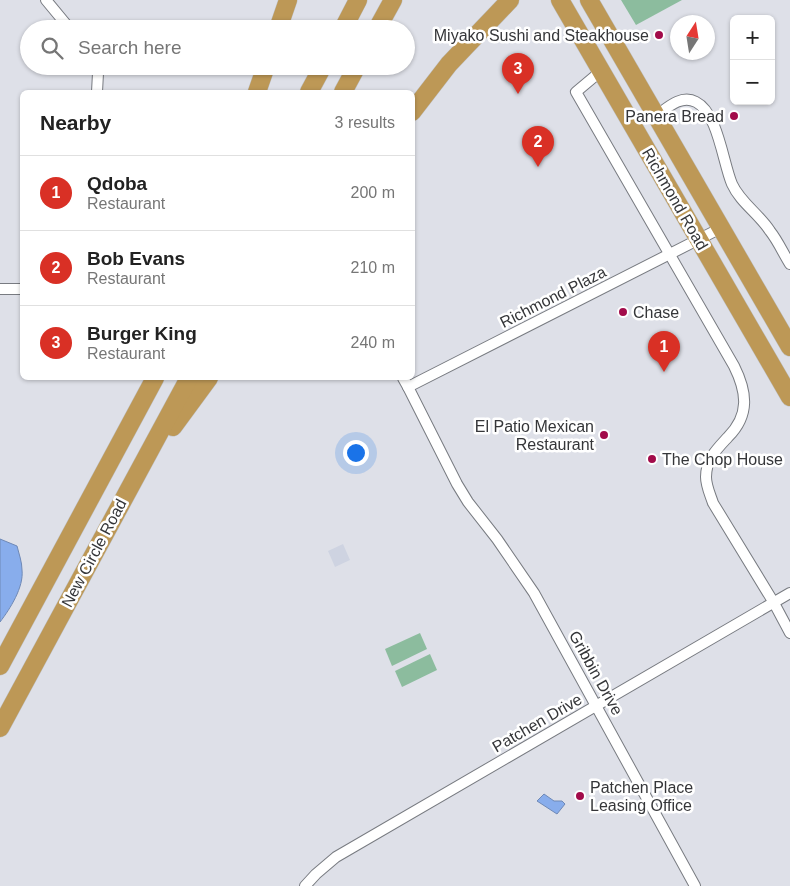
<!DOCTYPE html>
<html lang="en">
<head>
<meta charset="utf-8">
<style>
	:root { --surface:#fff; --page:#f2f2f2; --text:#222; --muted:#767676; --line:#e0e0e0; --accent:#d93025 }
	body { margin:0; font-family:Arial,sans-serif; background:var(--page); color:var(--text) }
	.controls { position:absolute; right:15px; top:15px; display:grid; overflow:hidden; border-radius:8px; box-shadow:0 1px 4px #0004 }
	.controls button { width:45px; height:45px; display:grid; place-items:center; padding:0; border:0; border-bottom:1px solid var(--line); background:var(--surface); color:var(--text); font:25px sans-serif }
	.compass { position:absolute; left:670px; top:15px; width:45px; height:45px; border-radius:50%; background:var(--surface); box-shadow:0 1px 4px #0004; rotate:12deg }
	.you { position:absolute; left:355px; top:452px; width:18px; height:18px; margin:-12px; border:4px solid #fff; border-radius:50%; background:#1a73e8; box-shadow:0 0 0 8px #1a73e833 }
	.badge { display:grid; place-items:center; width:32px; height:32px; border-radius:50%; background:var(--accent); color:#fff; font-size:16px; font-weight:700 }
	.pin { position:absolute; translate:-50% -41px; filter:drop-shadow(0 1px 2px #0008) }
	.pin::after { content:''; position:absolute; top:26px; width:18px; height:15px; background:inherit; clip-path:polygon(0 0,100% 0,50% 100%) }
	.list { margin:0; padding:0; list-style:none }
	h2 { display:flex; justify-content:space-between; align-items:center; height:65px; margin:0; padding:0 20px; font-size:21px }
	h2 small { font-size:16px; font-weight:400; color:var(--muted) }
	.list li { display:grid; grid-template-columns:32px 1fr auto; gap:15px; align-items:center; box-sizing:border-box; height:75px; padding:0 20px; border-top:1px solid var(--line) }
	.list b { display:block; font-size:19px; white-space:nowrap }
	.list p { margin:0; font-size:16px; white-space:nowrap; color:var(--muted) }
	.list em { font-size:16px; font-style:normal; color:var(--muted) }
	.icon { flex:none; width:28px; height:28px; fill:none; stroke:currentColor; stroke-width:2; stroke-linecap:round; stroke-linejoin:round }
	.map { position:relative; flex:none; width:790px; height:886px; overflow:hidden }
	.search { position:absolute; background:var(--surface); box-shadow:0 1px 4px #0004; left:20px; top:20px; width:395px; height:55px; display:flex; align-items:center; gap:12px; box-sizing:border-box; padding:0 18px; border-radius:28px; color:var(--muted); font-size:19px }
	.panel { position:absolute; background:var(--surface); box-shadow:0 1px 4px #0004; left:20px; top:90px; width:395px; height:290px; border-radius:8px }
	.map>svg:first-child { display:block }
	.built { fill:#ced3e1 }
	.green { fill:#8cbc9e }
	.water { fill:#88adec; stroke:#6f89b6 }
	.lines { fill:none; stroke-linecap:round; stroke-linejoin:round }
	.street-casing { stroke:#787b81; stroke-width:12 }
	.highway-casing { stroke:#bebfc0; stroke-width:19 }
	.street { stroke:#fff; stroke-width:10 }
	.highway { stroke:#bd9856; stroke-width:18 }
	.poi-dot { fill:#a20b4a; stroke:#fff; stroke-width:2 }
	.labels { text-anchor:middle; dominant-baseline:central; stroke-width:5; stroke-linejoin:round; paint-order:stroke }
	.poi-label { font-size:16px; fill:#353639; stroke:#fff; text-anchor:end }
	.street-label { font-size:16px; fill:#353639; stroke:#fff }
</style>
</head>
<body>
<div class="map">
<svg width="790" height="886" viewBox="0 0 790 886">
	<rect width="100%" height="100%" fill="#dee0e8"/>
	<polygon class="built" points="343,544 350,560 335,567 328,551"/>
	<g class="green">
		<polygon points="621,0 682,0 636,25"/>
		<polygon points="420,633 427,649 392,666 385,649"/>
		<polygon points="430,654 437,670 402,687 395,671"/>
	</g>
	<g class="water">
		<path d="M0,539L17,546C19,554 22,562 22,570C24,587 10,609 0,622Z"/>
		<polygon points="544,794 554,801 562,801 565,804 557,814 537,801"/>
	</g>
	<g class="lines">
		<defs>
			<g id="street">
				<polyline points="46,0 70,29"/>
				<polyline points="96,66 98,73 97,92"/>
				<path d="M601,71L576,92L734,366C747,392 750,415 728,437C717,449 706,459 706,477C706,486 710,494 713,503L774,603L790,633"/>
				<path d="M656,116C667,108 681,94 696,102C718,113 723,163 732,184C740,202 759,214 770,231C778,241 783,253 790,264"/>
				<polyline points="0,289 22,289"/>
				<polyline points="403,378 408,387 721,228"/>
				<polyline points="408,387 457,484 468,502 497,539 534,593 695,886"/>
				<polyline points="305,886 316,874 336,857 790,593"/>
			</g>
			<g id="highway">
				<polyline points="560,0 790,397"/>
				<polyline points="589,0 790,347"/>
				<polyline points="278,29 288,0"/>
				<polyline points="343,29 358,0"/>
				<polyline points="377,29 393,0"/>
				<polyline points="257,92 266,66"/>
				<polyline points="309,92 323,66"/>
				<polyline points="343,92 357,66"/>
				<polyline points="412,112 449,64 510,0"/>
				<polyline points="173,427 209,378"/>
				<polyline points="0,666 155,378"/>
				<polyline points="0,728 189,378"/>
			</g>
		</defs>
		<use href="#street" class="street-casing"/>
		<use href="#highway" class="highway-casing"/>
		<use href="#street" class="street"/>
		<use href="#highway" class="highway"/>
	</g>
	<g class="poi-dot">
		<circle cx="659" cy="35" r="5"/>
		<circle cx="734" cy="116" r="5"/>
		<circle cx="623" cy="312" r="5"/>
		<circle cx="604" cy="435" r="5"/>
		<circle cx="652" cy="459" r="5"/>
		<circle cx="580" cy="796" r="5"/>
	</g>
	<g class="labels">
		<g class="poi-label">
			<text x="649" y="35">Miyako Sushi and Steakhouse</text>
			<text x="724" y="116">Panera Bread</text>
			<text x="633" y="312" text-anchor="start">Chase</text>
			<text x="594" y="426">El Patio Mexican<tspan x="594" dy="18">Restaurant</tspan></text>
			<text x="662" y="459" text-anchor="start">The Chop House</text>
			<text x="590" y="787" text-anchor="start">Patchen Place<tspan x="590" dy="18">Leasing Office</tspan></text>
		</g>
		<g class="street-label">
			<text transform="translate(675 199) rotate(60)">Richmond Road</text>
			<text transform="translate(553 297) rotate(-27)">Richmond Plaza</text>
			<text transform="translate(94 553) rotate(-62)">New Circle Road</text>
			<text transform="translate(596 673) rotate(61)">Gribbin Drive</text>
			<text transform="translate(537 723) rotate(-30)">Patchen Drive</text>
		</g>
	</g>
</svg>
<div class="controls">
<button>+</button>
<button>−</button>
</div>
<svg class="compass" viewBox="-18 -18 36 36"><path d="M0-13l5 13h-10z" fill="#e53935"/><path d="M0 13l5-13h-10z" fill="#767676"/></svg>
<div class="you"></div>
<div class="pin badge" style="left:664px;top:372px">1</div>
<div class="pin badge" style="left:538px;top:167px">2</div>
<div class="pin badge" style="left:518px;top:94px">3</div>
<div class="search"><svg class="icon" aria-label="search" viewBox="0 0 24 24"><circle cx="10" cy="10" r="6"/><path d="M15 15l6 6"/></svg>Search here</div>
<section class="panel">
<h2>Nearby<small>3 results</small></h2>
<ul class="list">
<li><span class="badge">1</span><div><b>Qdoba</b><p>Restaurant</p></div><em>200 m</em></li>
<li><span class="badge">2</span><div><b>Bob Evans</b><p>Restaurant</p></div><em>210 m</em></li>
<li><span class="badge">3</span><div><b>Burger King</b><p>Restaurant</p></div><em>240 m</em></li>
</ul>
</section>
</div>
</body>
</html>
